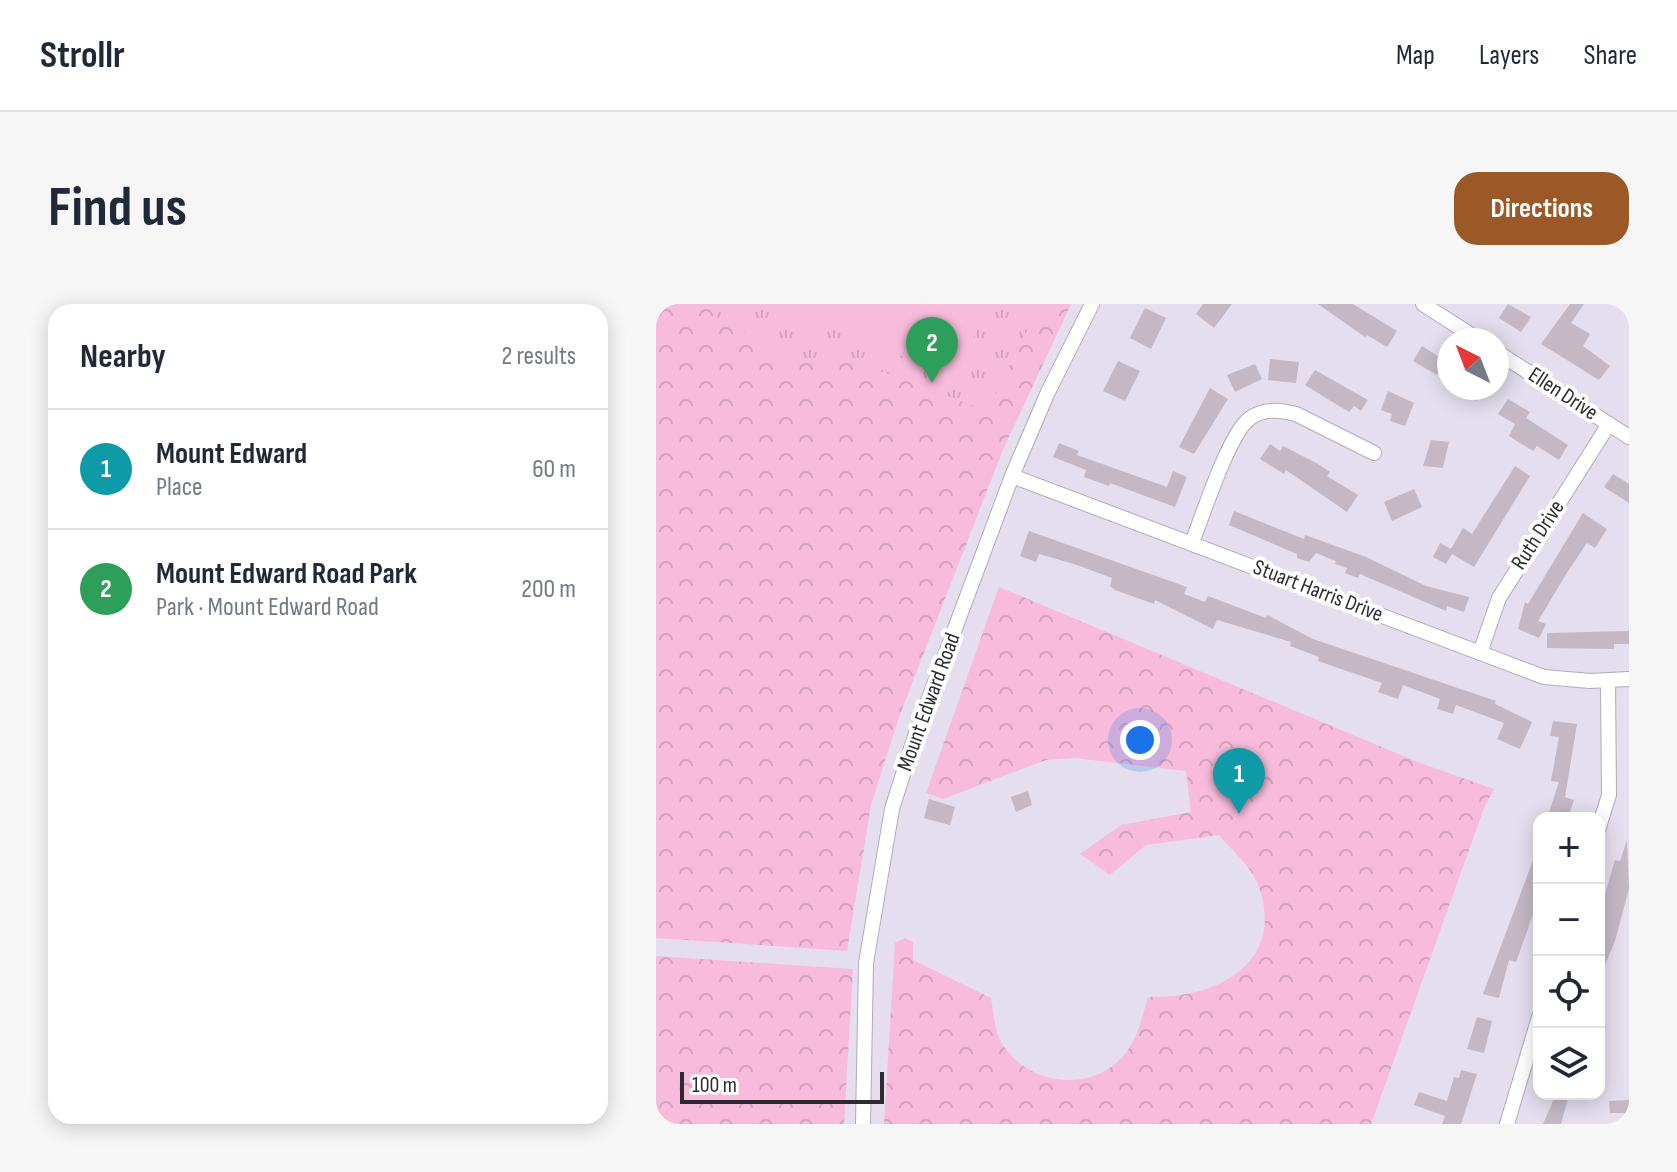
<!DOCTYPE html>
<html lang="en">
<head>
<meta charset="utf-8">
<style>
	:root { --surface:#fff; --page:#f6f6f7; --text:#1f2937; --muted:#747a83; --line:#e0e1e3; --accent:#9c5928 }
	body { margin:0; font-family:"Sofia Sans Condensed",sans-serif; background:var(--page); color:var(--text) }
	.controls { position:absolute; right:24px; bottom:24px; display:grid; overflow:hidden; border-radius:16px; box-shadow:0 4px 20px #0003 }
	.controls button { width:72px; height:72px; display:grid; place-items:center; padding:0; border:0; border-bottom:2px solid var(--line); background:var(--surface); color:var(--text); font:40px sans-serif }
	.compass { position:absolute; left:781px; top:24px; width:72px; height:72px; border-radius:50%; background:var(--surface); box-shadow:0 4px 20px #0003; rotate:318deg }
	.scale { position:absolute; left:24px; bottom:20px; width:204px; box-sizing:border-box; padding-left:8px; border:4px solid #2d2b31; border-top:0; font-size:22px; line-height:28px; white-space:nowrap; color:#2d2b31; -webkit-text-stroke:6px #fff; paint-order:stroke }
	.you { position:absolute; left:484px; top:436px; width:28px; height:28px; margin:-20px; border:6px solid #fff; border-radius:50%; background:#1a73e8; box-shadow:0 0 0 12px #1a73e833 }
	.badge { display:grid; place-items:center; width:52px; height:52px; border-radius:50%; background:var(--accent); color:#fff; font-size:26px; font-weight:700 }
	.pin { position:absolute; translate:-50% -66px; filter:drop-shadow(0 2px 4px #0008) }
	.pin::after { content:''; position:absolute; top:42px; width:28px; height:24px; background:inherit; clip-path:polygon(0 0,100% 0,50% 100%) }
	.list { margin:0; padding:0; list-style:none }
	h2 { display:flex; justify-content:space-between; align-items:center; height:104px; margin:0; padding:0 32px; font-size:34px }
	h2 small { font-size:26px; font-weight:400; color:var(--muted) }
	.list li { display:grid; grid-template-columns:52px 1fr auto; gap:24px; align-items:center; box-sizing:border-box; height:120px; padding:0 32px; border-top:2px solid var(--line) }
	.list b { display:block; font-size:30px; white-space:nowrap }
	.list p { margin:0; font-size:26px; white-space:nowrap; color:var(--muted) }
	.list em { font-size:26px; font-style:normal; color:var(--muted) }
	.icon { flex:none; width:44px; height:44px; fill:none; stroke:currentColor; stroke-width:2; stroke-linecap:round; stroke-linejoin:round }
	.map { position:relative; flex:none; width:973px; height:820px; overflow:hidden; border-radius:24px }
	header { display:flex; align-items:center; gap:48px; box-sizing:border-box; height:112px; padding:0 40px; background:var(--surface); border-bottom:2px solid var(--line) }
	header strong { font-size:38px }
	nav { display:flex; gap:44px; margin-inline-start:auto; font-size:28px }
	.intro { display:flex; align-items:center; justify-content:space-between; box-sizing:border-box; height:192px; padding:0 48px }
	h1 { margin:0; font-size:56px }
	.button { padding:20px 36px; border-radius:24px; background:var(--accent); color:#fff; font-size:28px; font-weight:700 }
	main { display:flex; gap:48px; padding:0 48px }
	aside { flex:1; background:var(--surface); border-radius:24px; box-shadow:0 4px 20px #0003 }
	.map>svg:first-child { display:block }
	.grass { fill:url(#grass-tufts) }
	.forest { fill:url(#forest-crowns) }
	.pitch { fill:#f8bbdb }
	.building { fill:#c4b8c5 }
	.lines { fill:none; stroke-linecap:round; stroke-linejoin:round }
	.minor-casing { stroke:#b0abba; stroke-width:16 }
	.minor { stroke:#fff; stroke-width:14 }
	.labels { text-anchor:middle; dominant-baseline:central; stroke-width:8; stroke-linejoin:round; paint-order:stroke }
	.street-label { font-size:22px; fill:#2d2b31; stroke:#fff }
</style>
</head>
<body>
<header>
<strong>Strollr</strong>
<nav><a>Map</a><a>Layers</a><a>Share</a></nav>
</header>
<div class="intro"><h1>Find us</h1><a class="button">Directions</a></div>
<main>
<aside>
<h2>Nearby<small>2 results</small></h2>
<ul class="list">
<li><span class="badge" style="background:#0f9aa8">1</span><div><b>Mount Edward</b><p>Place</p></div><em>60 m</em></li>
<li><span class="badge" style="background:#2e9e5b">2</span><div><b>Mount Edward Road Park</b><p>Park · Mount Edward Road</p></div><em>200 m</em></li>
</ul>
</aside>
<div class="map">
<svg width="973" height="820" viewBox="0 0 973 820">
	<defs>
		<pattern id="grass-tufts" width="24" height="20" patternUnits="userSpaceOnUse" patternTransform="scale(2)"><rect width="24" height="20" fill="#f8bbdb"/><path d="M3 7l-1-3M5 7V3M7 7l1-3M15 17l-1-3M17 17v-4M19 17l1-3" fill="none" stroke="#d5a1bc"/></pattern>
		<pattern id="forest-crowns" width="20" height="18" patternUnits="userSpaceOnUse" patternTransform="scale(2)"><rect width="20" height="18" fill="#f8bbdb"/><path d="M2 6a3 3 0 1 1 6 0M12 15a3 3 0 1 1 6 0" fill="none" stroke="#d5a1bc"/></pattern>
	</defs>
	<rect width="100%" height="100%" fill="#e4deee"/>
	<polygon class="grass" points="0,0 415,0 348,143"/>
	<g class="forest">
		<polygon points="0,0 58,0 62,14 132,53 200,58 331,107 384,0 415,0 348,143 243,413 215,501 191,647 0,634"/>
		<path d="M343,283L764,459L838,485L828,504L715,820H228L239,639L249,634L257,638V656L335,694C338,710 338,727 347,741C374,783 437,789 469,750C482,734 486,713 492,693C557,695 628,662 604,586C597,563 578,549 563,531L490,541L454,571L424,550L465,521L535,508L530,467L419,454L390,456L287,495L270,489Z"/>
		<polygon points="0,652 197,665 188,820 0,820"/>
	</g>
	<polygon class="pitch" points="119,0 330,0 308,60 290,69 174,25 120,9"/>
	<g class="building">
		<polygon points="547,0 576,0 558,24 540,10"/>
		<polygon points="662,0 697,0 741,27 731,43 711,31 709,33"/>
		<polygon points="852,0 875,13 865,28 843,14"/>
		<polygon points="914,0 928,0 915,19 934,30 927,42 954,62 943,76 885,40"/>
		<polygon points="489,4 510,14 495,45 474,34"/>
		<polygon points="766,42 790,57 781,71 757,57"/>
		<polygon points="614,55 643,58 640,79 612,76"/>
		<polygon points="462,57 484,67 469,97 447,87"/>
		<polygon points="599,60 606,75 579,88 571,71"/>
		<polygon points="659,66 712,96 705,107 698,102 693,108 649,81"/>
		<polygon points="554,84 572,95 538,150 523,143"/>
		<polygon points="800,84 828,84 820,97"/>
		<polygon points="732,87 758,99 749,122 734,117 736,110 725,106"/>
		<polygon points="852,95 874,108 870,114 912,141 903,156 881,142 877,147 853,132 859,120 842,110"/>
		<polygon points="775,136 793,138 787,164 767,162"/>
		<polygon points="403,139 423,147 421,151 511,183 517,167 531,173 519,203 454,179 453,182 428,173 430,166 397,153"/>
		<polygon points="614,140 624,147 627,142 662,160 674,168 671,172 702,191 691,208 630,166 628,170 604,155"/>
		<polygon points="859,162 874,172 818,263 796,250 790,260 777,253 784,239 795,245 807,224 816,230"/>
		<polygon points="957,170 973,180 973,199 948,183"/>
		<polygon points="758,185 766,203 736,217 728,198"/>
		<polygon points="578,207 648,235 649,231 710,253 770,282 813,293 808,308 791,302 790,307 704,270 702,274 689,269 691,264 679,260 680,257 660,249 653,258 641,254 641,250 573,221"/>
		<polygon points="927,209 951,225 939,244 931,239 912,267 882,317 890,320 883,334 862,325 869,298 872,300"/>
		<polygon points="373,227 531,283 528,290 549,298 552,292 610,314 611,311 657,335 840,397 839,400 876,418 864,445 841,435 848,419 800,401 797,410 781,405 784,395 747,381 742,395 722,388 726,379 662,357 663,353 634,342 635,338 561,316 557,325 499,296 498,300 459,286 454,282 456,274 418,260 383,250 380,258 364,252"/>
		<polygon points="973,327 973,340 958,340 958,345 891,344 891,329"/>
		<polygon points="897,417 921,420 909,493 918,496 912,514 891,514 903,478 895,477 903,433 894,432"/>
		<polygon points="372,487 376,501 360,508 355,493"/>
		<polygon points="273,495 299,503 294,521 268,514"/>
		<polygon points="971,536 973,585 959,637 943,675 943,611 959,556 964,557"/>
		<polygon points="882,543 883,593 868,636 860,658 853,656 843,694 827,690"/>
		<polygon points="821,713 836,717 828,749 811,745"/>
		<polygon points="805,766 821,770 805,820 786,820 789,812 758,801 763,788 791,797 798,773 803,774"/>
		<polygon points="900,790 913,790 905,820 887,820"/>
		<polygon points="973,796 973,809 954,809 953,797"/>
	</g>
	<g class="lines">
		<defs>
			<g id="minor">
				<polyline points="767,0 823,36"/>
				<polyline points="841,48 973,133"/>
				<polyline points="356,172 888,373 934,377 973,375"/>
				<path d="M536,239C546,213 573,130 593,115C607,104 624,106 640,110L718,149"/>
				<polyline points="824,349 843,294 953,120"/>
				<polyline points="943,523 953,491 952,376"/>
				<polyline points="207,820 210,659 236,505 260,429 356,172 392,88 436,0"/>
				<polyline points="851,820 883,713"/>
			</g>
		</defs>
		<use href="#minor" class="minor-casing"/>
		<use href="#minor" class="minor"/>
	</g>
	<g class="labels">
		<g class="street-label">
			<text transform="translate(907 90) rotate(33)">Ellen Drive</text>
			<text transform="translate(882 231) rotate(-57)">Ruth Drive</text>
			<text transform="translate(662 287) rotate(21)">Stuart Harris Drive</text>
			<text transform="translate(273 398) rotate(-70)">Mount Edward Road</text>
		</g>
	</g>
</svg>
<div class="controls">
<button>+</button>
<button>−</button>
<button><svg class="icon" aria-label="locate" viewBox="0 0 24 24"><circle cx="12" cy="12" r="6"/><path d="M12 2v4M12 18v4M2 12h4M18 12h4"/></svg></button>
<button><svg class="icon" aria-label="layers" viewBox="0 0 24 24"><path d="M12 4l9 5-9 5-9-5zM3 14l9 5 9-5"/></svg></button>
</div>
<svg class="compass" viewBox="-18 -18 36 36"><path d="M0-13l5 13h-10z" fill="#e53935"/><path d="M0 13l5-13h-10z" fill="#747a83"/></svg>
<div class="scale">100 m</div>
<div class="you"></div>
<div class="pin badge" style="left:583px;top:510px;background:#0f9aa8">1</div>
<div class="pin badge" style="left:276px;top:79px;background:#2e9e5b">2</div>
</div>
</main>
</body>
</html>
